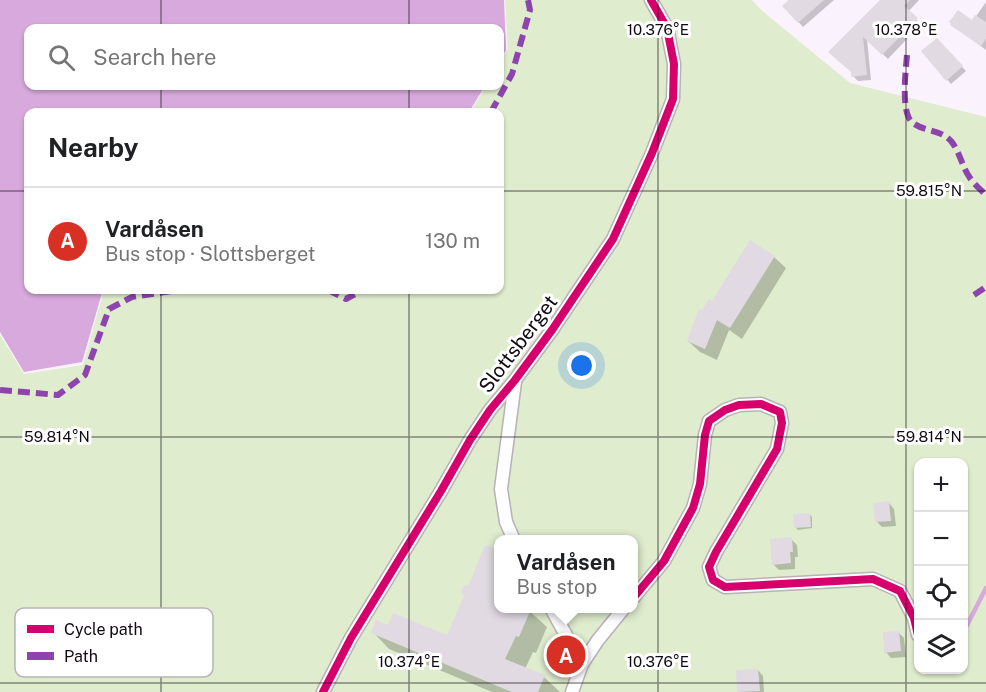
<!DOCTYPE html>
<html lang="en">
<head>
<meta charset="utf-8">
<style>
	:root { --surface:#fff; --page:#f6f6f6; --text:#202124; --muted:#757577; --line:#e0e0e0; --accent:#d93025 }
	body { margin:0; font-family:"Public Sans",sans-serif; background:var(--page); color:var(--text) }
	.controls { position:absolute; right:18px; bottom:18px; display:grid; overflow:hidden; border-radius:12px; box-shadow:0 2px 4px #0004 }
	.controls button { width:54px; height:54px; display:grid; place-items:center; padding:0; border:0; border-bottom:2px solid var(--line); background:var(--surface); color:var(--text); font:30px sans-serif }
	.you { position:absolute; left:582px; top:366px; width:21px; height:21px; margin:-15px; border:4px solid #fff; border-radius:50%; background:#1a73e8; box-shadow:0 0 0 9px #1a73e833 }
	.badge { display:grid; place-items:center; width:39px; height:39px; border-radius:50%; background:var(--accent); color:#fff; font-size:20px; font-weight:700 }
	.pin { position:absolute; translate:-50% -50%; border:3px solid #fff; box-shadow:0 2px 6px #0006 }
	.popup { position:absolute; left:494px; top:535px; width:144px; height:78px; box-sizing:border-box; display:grid; place-content:center; border-radius:12px; background:var(--surface); filter:drop-shadow(0 2px 4px #0005); font-size:20px; white-space:nowrap; color:var(--muted) }
	.popup b { font-size:22px; color:var(--text) }
	.popup::after { content:''; position:absolute; left:50%; top:100%; margin-left:-12px; border:12px solid transparent; border-top-color:var(--surface) }
	.list { margin:0; padding:0; list-style:none }
	h2 { display:flex; justify-content:space-between; align-items:center; height:78px; margin:0; padding:0 24px; font-size:26px }
	h2 small { font-size:20px; font-weight:400; color:var(--muted) }
	.list li { display:grid; grid-template-columns:39px 1fr auto; gap:18px; align-items:center; box-sizing:border-box; height:108px; padding:0 24px; border-top:2px solid var(--line) }
	.list b { display:block; font-size:22px; white-space:nowrap }
	.list p { margin:0; font-size:20px; white-space:nowrap; color:var(--muted) }
	.list em { font-size:20px; font-style:normal; color:var(--muted) }
	.icon { flex:none; width:33px; height:33px; fill:none; stroke:currentColor; stroke-width:2; stroke-linecap:round; stroke-linejoin:round }
	.map { position:relative; flex:none; width:986px; height:692px; overflow:hidden }
	.search { position:absolute; background:var(--surface); box-shadow:0 2px 4px #0004; left:24px; top:24px; width:480px; height:66px; display:flex; align-items:center; gap:15px; box-sizing:border-box; padding:0 21px; border-radius:12px; color:var(--muted); font-size:22px }
	.panel { position:absolute; background:var(--surface); box-shadow:0 2px 4px #0004; left:24px; top:108px; width:480px; height:186px; border-radius:12px }
	.map>svg:first-child { display:block }
	.green { fill:#dfecce; fill-rule:evenodd }
	.water { fill:#d8a9dc }
	.shadow { fill:#0003 }
	.lines { fill:none; stroke-linecap:round; stroke-linejoin:round }
	.stream { stroke:#d8a9dc; stroke-width:4.5 }
	.building { fill:#e1dae3 }
	.street-casing { stroke:#b7b1b8; stroke-width:15 }
	.street { stroke:#fefdff; stroke-width:12 }
	.quiet { stroke:#8e44ad; stroke-width:6; stroke-dasharray:12 6; stroke-linecap:butt }
	.cycleway-casing { stroke:#fff; stroke-width:11 }
	.cycleway { stroke:#d6006c; stroke-width:8 }
	.ticks { fill:none; stroke:#0f0910; stroke-width:1.5; stroke-opacity:0.45 }
	.labels { text-anchor:middle; dominant-baseline:central; stroke-width:6; stroke-linejoin:round; paint-order:stroke }
	.street-label { font-size:20px; fill:#0f0910; stroke:#fff }
	.key { fill:#fff; stroke:#b7b5b7; stroke-width:1.5 }
	.key-label { font-size:16px; fill:#0f0910 }
	.ticks-label { font-size:15px; text-anchor:middle; fill:#0f0910; stroke:#fff; stroke-width:6; stroke-linejoin:round; paint-order:stroke }
</style>
</head>
<body>
<div class="map">
<svg width="986" height="692" viewBox="0 0 986 692">
	<rect width="100%" height="100%" fill="#faf2fc"/>
	<path class="green" d="M505,0H752L760,9L850,83L986,117V692H0V335L24,374L83,365L103,294L132,290H500V112H470L486,86H500V63L508,49ZM918,462H964V670H918ZM498,540H634V608H498Z"/>
	<polygon class="water" points="0,0 504,0 506,50 500,61 500,28 28,28 28,86 485,86 469,112 28,112 28,290 125,290 102,293 82,362 24,372 0,332"/>
	<g class="shadow">
		<polygon points="788,0 834,0 803,27 784,6 790,2"/>
		<polygon points="882,0 919,0 908,12 921,24 888,59 867,39 871,80 858,81 853,76 852,71 831,51"/>
		<polygon points="986,2 986,50 952,25 972,22"/>
		<polygon points="937,40 966,71 951,84 923,51"/>
		<polygon points="774,257 786,268 742,339 729,330 717,360 700,352 688,341 712,303"/>
		<polygon points="889,503 894,509 896,526 882,527 876,521"/>
		<polygon points="809,514 812,517 812,528 798,530 795,527"/>
		<polygon points="791,539 797,545 798,557 795,557 795,569 779,570 773,564"/>
		<polygon points="486,547 498,552 498,608 526,608 547,627 536,653 533,652 525,669 544,677 560,692 492,692 389,649 373,632 389,627 448,637"/>
		<polygon points="915,564 918,564 918,590 917,588"/>
		<polygon points="899,633 904,638 906,657 891,658 886,652"/>
		<polygon points="758,670 763,676 764,692 739,692 737,672"/>
	</g>
	<g class="lines">
		<g class="stream">
			<polyline points="964,631 986,588"/>
			<polyline points="959,671 959,670"/>
		</g>
	</g>
	<g class="building">
		<polygon points="789,0 824,0 798,23 782,6"/>
		<polygon points="880,0 910,0 904,6 918,18 882,55 863,37 867,75 851,77 851,72 828,52"/>
		<polygon points="958,10 972,20 975,15 986,22 986,39 981,46 950,25 951,24 949,22"/>
		<polygon points="937,38 963,66 946,81 921,51"/>
		<polygon points="750,240 775,256 730,328 717,320 705,349 687,341 699,309 702,310 709,299 712,301"/>
		<polygon points="889,501 891,521 875,522 873,503"/>
		<polygon points="810,513 811,527 794,528 793,514"/>
		<polygon points="792,537 793,552 790,552 791,563 772,565 770,539"/>
		<polygon points="485,545 498,550 498,609 531,609 519,637 516,636 505,659 545,675 538,692 512,692 371,633 376,620 388,625 393,613 447,635 464,596 461,592 464,586 469,584"/>
		<polygon points="899,631 901,651 884,653 883,632"/>
		<polygon points="758,669 760,691 737,692 736,670"/>
	</g>
	<g class="lines">
		<defs>
			<g id="street">
				<polyline points="514,540 506,522 501,489 515,382"/>
				<polyline points="634,597 664,561 693,508 700,484 705,435 709,421 725,410 739,405 761,404 780,412 782,423 777,449 716,552 709,567 713,580 725,587 873,579 900,591 914,618 918,635"/>
				<polyline points="551,608 582,664"/>
				<polyline points="323,692 351,638 441,491 470,440 490,410 515,380 552,330 613,239 652,153 673,99 674,64 667,28 651,0"/>
				<polyline points="572,692 582,664 598,640 624,608"/>
			</g>
		</defs>
		<use href="#street" class="street-casing"/>
		<use href="#street" class="street"/>
		<g class="quiet">
			<path d="M907,55C906,69 900,114 913,123C925,132 940,129 951,141C960,152 962,167 970,178C974,184 981,190 986,195"/>
			<polyline points="491,112 512,74 530,10 528,0"/>
			<polyline points="328,290 346,299 363,290"/>
			<polyline points="974,295 986,287"/>
			<polyline points="0,390 58,395 85,375 109,309 132,297 178,290"/>
		</g>
		<defs>
			<g id="cycleway">
				<polyline points="634,597 664,561 693,508 700,484 705,435 709,421 725,410 739,405 761,404 780,412 782,423 777,449 716,552 709,567 713,580 725,587 873,579 900,591 914,618 918,635"/>
				<polyline points="323,692 351,638 441,491 470,440 490,410 515,380 552,330 613,239 652,153 673,99 674,64 667,28 651,0"/>
			</g>
		</defs>
		<use href="#cycleway" class="cycleway-casing"/>
		<use href="#cycleway" class="cycleway"/>
	</g>
	<path class="ticks" d="M161,0V28M409,0V28M658,0V692M906,0V692M161,86V112M409,86V112M0,191H28M500,191H986M161,290V692M409,290V692M0,437H986M0,683H986"/>
	<g class="labels">
		<g class="street-label">
			<text transform="translate(518 344) rotate(-53)">Slottsberget</text>
		</g>
	</g>
	<rect x="15" y="608" width="198" height="69" rx="9" class="key"/>
	<rect x="27" y="625" width="27" height="8" fill="#d6006c"/>
	<rect x="27" y="652" width="27" height="8" fill="#8e44ad"/>
	<g class="key-label">
		<text x="64" y="635">Cycle path</text>
		<text x="64" y="662">Path</text>
	</g>
	<g class="ticks-label">
		<text x="658" y="35">10.376°E</text>
		<text x="906" y="35">10.378°E</text>
		<text x="929" y="196">59.815°N</text>
		<text x="57" y="442">59.814°N</text>
		<text x="929" y="442">59.814°N</text>
		<text x="409" y="667">10.374°E</text>
		<text x="658" y="667">10.376°E</text>
	</g>
</svg>
<div class="controls">
<button>+</button>
<button>−</button>
<button><svg class="icon" aria-label="locate" viewBox="0 0 24 24"><circle cx="12" cy="12" r="6"/><path d="M12 2v4M12 18v4M2 12h4M18 12h4"/></svg></button>
<button><svg class="icon" aria-label="layers" viewBox="0 0 24 24"><path d="M12 4l9 5-9 5-9-5zM3 14l9 5 9-5"/></svg></button>
</div>
<div class="you"></div>
<div class="pin badge" style="left:566px;top:655px">A</div>
<div class="popup"><b>Vardåsen</b>Bus stop</div>
<div class="search"><svg class="icon" aria-label="search" viewBox="0 0 24 24"><circle cx="10" cy="10" r="6"/><path d="M15 15l6 6"/></svg>Search here</div>
<section class="panel">
<h2>Nearby<small></small></h2>
<ul class="list">
<li><span class="badge">A</span><div><b>Vardåsen</b><p>Bus stop · Slottsberget</p></div><em>130 m</em></li>
</ul>
</section>
</div>
</body>
</html>
